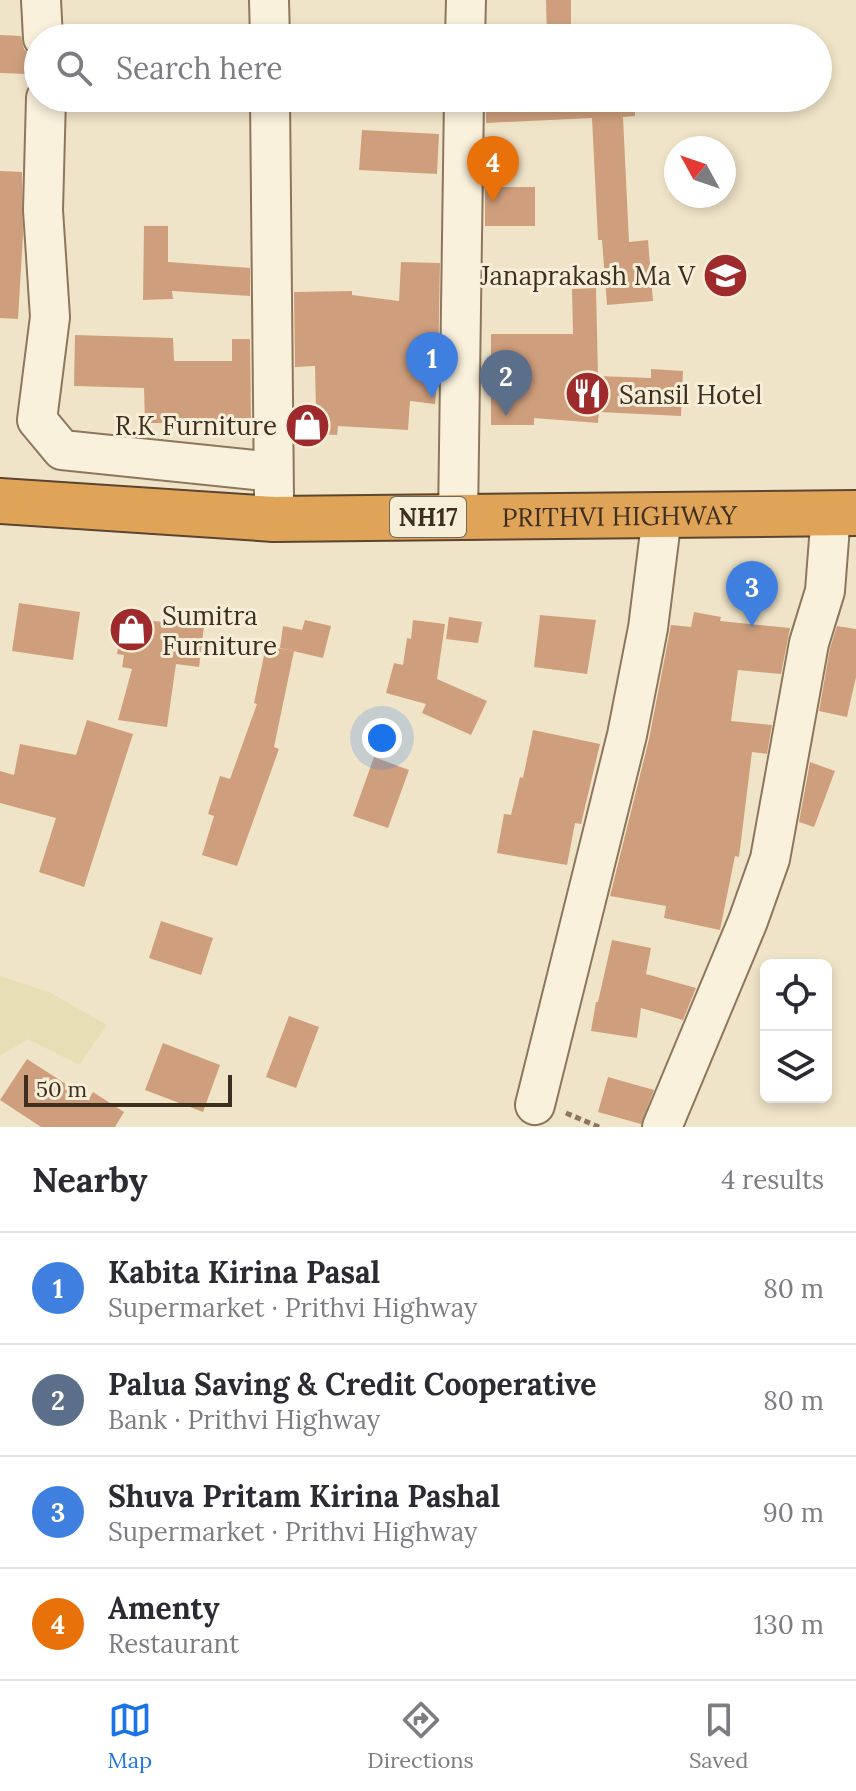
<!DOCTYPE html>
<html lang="en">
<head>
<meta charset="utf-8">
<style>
	:root { --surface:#fff; --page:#f7f7f7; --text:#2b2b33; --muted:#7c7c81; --line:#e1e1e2; --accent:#1a73e8 }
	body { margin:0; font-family:Lora,serif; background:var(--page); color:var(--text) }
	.controls { position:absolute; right:24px; bottom:24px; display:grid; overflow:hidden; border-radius:12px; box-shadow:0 4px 12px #0003 }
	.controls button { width:72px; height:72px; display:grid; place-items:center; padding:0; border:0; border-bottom:2px solid var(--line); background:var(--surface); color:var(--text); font:40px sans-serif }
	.compass { position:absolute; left:664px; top:136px; width:72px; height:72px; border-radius:50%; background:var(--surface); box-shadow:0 4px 12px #0003; rotate:310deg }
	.scale { position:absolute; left:24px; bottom:20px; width:208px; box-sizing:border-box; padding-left:8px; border:4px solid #3d2e20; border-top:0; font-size:22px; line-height:28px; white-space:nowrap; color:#3d2e20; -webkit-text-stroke:6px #f7eed8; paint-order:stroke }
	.you { position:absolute; left:382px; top:738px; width:28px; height:28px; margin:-20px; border:6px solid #fff; border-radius:50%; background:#1a73e8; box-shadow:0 0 0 12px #1a73e833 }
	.badge { display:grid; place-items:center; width:52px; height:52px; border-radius:50%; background:var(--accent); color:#fff; font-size:26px; font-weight:700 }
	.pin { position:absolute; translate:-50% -66px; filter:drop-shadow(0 2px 4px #0008) }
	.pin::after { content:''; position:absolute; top:42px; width:28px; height:24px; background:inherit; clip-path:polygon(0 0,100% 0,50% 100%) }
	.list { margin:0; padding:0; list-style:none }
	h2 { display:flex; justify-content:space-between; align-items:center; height:104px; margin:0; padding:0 32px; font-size:34px }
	h2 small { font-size:26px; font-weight:400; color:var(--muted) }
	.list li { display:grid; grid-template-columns:52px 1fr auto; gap:24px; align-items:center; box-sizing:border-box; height:112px; padding:0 32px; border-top:2px solid var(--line) }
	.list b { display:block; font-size:30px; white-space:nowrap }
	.list p { margin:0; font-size:26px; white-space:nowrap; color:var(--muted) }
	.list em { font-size:26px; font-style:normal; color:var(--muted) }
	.icon { flex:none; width:44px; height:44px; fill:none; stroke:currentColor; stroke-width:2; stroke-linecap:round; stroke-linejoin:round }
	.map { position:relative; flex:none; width:856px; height:1127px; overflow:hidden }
	.search { position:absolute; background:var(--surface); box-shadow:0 4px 12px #0003; left:24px; right:24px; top:24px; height:88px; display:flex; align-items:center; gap:20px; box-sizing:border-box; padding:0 28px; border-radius:44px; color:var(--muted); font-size:30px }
	.sheet { height:552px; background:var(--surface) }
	nav { display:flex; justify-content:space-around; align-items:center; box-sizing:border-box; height:112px; border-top:2px solid var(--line); background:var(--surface); font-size:22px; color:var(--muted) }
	nav a { display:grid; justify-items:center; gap:4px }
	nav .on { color:var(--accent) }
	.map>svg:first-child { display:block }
	.farmland { fill:#e6deb5 }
	.building { fill:#cf9f7d }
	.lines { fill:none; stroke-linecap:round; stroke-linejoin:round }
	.minor-casing { stroke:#8d765c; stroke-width:42 }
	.highway-casing { stroke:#5b4430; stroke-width:48 }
	.path { stroke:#8d765c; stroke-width:5; stroke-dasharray:6 4; stroke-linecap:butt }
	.minor { stroke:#faf1dc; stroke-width:38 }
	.highway { stroke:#e0a458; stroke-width:44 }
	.labels { text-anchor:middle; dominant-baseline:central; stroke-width:6; stroke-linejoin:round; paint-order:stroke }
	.shield { fill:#f7eed8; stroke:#756857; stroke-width:2 }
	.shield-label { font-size:24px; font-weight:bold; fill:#3d2e20 }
	.poi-label { font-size:26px; fill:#3d2e20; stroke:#f7eed8; text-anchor:end }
	.street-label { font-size:26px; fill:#3d2e20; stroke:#f7eed8 }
</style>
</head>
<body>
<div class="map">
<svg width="856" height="1127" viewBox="0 0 856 1127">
	<rect width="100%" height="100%" fill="#f0e4c8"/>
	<polygon class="farmland" points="0,976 49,992 107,1025 79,1065 28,1039 0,1056"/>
	<g class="building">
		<polygon points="546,0 571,0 571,38 547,38"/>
		<polygon points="0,35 21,36 24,49 29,54 28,74 0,73"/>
		<polygon points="486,98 635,98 635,116 623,117 629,242 648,240 653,301 607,305 602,240 598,240 592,118 486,123"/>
		<polygon points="362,130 439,134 437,174 359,170"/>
		<polygon points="0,171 22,172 23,235 18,319 0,318"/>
		<rect x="485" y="187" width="50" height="39"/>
		<polygon points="144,226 168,226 168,262 250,268 250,296 172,291 173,299 143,300"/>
		<polygon points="401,262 440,263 438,372 435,404 410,401 408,430 338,426 337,435 298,433 299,412 316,413 315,366 295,367 294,292 352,291 352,295 399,301"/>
		<polygon points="596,288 598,376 651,378 651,369 683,371 681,416 599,412 598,423 534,418 534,425 491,425 491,334 573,334 572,289"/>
		<polygon points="75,335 173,338 174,361 232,361 232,339 250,339 251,423 145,423 144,388 74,386"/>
		<polygon points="19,603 80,612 73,660 12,651"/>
		<polygon points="694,612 721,617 720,621 790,628 781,674 738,670 731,721 772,725 767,754 752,752 739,857 735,856 720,930 664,918 666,906 610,896 649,739 671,625 691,627"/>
		<polygon points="540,615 596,620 587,674 534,667"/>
		<polygon points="449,617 482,622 478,643 446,639"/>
		<polygon points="123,618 204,626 199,667 176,664 167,727 118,720 132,669 122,667 124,655 117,654"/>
		<polygon points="305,620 331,626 323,658 280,648 283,626 302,630"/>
		<polygon points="413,620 445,624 437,679 487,701 471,735 422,713 426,704 386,693 394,663 403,665 407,638 411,639"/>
		<polygon points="837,626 856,629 856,677 847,717 819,711 830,648"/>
		<polygon points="266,646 294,651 274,747 279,749 237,866 202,855 214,816 208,814 220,776 230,779 257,704 254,703"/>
		<polygon points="87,720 133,734 84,887 39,872 56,818 0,803 0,771 14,775 20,744 76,755"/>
		<polygon points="533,730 600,744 581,824 575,823 567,865 497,853 504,814 511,815 520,777 523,778"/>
		<polygon points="374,757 409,770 388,828 353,816"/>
		<polygon points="810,762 835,771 814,827 799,822"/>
		<polygon points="161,921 213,938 201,975 149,958"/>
		<polygon points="612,940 651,948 646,974 696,988 683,1020 641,1008 637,1038 591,1031 596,1002 598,1002"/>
		<polygon points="289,1016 319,1027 296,1088 266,1077"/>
		<polygon points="163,1043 220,1065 203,1112 145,1090"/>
		<polygon points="27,1059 89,1099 93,1092 124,1112 115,1127 41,1127 0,1100"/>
		<polygon points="608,1077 654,1090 641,1124 598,1112"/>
	</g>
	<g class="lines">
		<defs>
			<g id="minor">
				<polyline points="41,0 43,38"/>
				<polyline points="269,0 270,38"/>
				<polyline points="465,38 466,0"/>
				<polyline points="46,98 43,210 50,317 37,420 62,450 273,472"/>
				<polyline points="270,98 274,497"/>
				<polyline points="458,518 464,98"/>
				<polyline points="535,1105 627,735 648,628 662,516"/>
				<polyline points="662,1127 748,921 770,859 809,643 825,591 831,513"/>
			</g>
			<g id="highway">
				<path id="s1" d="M0,501L274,519L856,513"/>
			</g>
		</defs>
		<use href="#minor" class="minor-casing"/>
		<use href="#highway" class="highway-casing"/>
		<polyline class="path" points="566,1113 599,1127"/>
		<use href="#minor" class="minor"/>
		<use href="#highway" class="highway"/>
	</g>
	<defs>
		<symbol id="school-disc" viewBox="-11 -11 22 22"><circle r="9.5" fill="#9e2a2b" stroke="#f7eed8"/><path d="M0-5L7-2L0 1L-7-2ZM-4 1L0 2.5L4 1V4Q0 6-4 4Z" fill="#fff"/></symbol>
		<symbol id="restaurant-disc" viewBox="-11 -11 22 22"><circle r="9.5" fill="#9e2a2b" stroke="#f7eed8"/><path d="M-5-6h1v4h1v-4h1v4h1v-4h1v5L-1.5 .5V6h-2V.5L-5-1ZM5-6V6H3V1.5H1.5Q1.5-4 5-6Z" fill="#fff"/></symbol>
		<symbol id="shop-disc" viewBox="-11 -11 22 22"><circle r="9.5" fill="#9e2a2b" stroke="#f7eed8"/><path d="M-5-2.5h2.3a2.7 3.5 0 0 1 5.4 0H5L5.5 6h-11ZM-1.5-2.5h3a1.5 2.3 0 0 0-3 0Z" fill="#fff"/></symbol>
	</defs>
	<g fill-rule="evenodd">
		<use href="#school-disc" x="700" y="250" width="51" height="51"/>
		<use href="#restaurant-disc" x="562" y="368" width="51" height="51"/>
		<use href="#shop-disc" x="282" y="400" width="51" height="51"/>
		<use href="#shop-disc" x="106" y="604" width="51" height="51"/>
	</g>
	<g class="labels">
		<rect class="shield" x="390" y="497" width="76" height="40" rx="6"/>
		<g class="shield-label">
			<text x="428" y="517">NH17</text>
		</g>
		<g class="poi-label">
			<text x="695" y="275">Janaprakash Ma V</text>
			<text x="619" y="394" text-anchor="start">Sansil Hotel</text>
			<text x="277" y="425">R.K Furniture</text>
			<text x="162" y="615" text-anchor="start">Sumitra<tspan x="162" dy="30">Furniture</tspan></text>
		</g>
		<g class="street-label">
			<text stroke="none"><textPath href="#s1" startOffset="620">PRITHVI HIGHWAY</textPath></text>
		</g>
	</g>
</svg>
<div class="controls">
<button><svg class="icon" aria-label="locate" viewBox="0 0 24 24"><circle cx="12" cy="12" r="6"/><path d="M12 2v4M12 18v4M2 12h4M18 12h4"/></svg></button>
<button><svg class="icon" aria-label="layers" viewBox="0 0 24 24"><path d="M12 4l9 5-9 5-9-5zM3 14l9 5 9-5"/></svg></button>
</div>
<svg class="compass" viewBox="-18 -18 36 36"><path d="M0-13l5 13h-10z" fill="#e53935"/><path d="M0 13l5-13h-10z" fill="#7c7c81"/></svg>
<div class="scale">50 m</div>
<div class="you"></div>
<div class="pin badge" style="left:432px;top:398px;background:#3f7fe0">1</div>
<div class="pin badge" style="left:506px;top:416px;background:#5c6f8a">2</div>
<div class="pin badge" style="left:752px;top:627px;background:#3f7fe0">3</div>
<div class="pin badge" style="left:493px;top:202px;background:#e8710a">4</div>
<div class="search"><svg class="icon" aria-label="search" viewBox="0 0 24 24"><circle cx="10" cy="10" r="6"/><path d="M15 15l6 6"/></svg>Search here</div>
</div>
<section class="sheet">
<h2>Nearby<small>4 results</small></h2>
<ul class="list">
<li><span class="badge" style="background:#3f7fe0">1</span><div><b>Kabita Kirina Pasal</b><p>Supermarket · Prithvi Highway</p></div><em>80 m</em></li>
<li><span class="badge" style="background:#5c6f8a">2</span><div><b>Palua Saving &amp; Credit Cooperative</b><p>Bank · Prithvi Highway</p></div><em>80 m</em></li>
<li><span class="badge" style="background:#3f7fe0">3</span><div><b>Shuva Pritam Kirina Pashal</b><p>Supermarket · Prithvi Highway</p></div><em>90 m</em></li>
<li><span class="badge" style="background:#e8710a">4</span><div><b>Amenty</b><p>Restaurant</p></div><em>130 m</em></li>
</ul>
</section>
<nav>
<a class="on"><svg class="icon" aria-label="map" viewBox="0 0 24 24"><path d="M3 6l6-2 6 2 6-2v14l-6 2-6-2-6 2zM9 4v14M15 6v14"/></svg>Map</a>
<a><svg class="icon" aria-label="directions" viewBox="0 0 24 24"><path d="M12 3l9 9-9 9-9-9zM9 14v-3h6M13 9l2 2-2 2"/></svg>Directions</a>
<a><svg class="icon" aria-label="saved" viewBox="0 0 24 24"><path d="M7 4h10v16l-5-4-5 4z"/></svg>Saved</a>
</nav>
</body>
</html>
